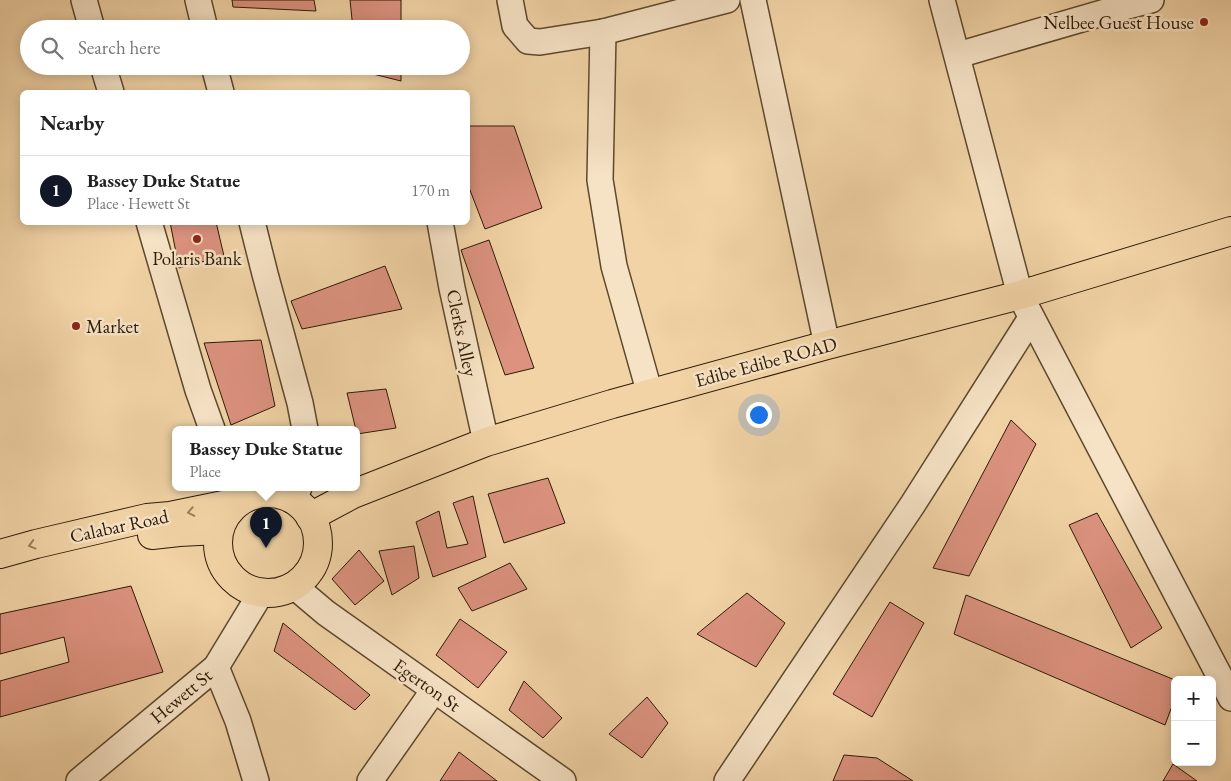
<!DOCTYPE html>
<html lang="en">
<head>
<meta charset="utf-8">
<style>
	:root { --surface:#fff; --page:#f2f2f2; --text:#222; --muted:#767676; --line:#e0e0e0; --accent:#111827 }
	body { margin:0; font-family:"EB Garamond",serif; background:var(--page); color:var(--text) }
	.controls { position:absolute; right:15px; bottom:15px; display:grid; overflow:hidden; border-radius:8px; box-shadow:0 2px 12px #0003 }
	.controls button { width:45px; height:45px; display:grid; place-items:center; padding:0; border:0; border-bottom:1px solid var(--line); background:var(--surface); color:var(--text); font:25px sans-serif }
	.you { position:absolute; left:758px; top:414px; width:18px; height:18px; margin:-12px; border:4px solid #fff; border-radius:50%; background:#1a73e8; box-shadow:0 0 0 8px #1a73e833 }
	.badge { display:grid; place-items:center; width:32px; height:32px; border-radius:50%; background:var(--accent); color:#fff; font-size:16px; font-weight:700 }
	.pin { position:absolute; translate:-50% -41px; filter:drop-shadow(0 1px 2px #0008) }
	.pin::after { content:''; position:absolute; top:26px; width:18px; height:15px; background:inherit; clip-path:polygon(0 0,100% 0,50% 100%) }
	.popup { position:absolute; left:172px; top:426px; width:188px; height:65px; box-sizing:border-box; display:grid; place-content:center; border-radius:8px; background:var(--surface); filter:drop-shadow(0 1px 4px #0005); font-size:16px; white-space:nowrap; color:var(--muted) }
	.popup b { font-size:19px; color:var(--text) }
	.popup::after { content:''; position:absolute; left:50%; top:100%; margin-left:-10px; border:10px solid transparent; border-top-color:var(--surface) }
	.list { margin:0; padding:0; list-style:none }
	h2 { display:flex; justify-content:space-between; align-items:center; height:65px; margin:0; padding:0 20px; font-size:21px }
	h2 small { font-size:16px; font-weight:400; color:var(--muted) }
	.list li { display:grid; grid-template-columns:32px 1fr auto; gap:15px; align-items:center; box-sizing:border-box; height:70px; padding:0 20px; border-top:1px solid var(--line) }
	.list b { display:block; font-size:19px; white-space:nowrap }
	.list p { margin:0; font-size:16px; white-space:nowrap; color:var(--muted) }
	.list em { font-size:16px; font-style:normal; color:var(--muted) }
	.icon { flex:none; width:28px; height:28px; fill:none; stroke:currentColor; stroke-width:2; stroke-linecap:round; stroke-linejoin:round }
	.map { position:relative; flex:none; width:1231px; height:781px; overflow:hidden }
	.search { position:absolute; background:var(--surface); box-shadow:0 2px 12px #0003; left:20px; top:20px; width:450px; height:55px; display:flex; align-items:center; gap:12px; box-sizing:border-box; padding:0 18px; border-radius:28px; color:var(--muted); font-size:19px }
	.panel { position:absolute; background:var(--surface); box-shadow:0 2px 12px #0003; left:20px; top:90px; width:450px; height:135px; border-radius:8px }
	.map>svg:first-child { display:block }
	.building { fill:#dc927f; stroke:#2b1b04 }
	.lines { fill:none; stroke-linecap:round; stroke-linejoin:round }
	.minor-casing { stroke:#5c492c; stroke-width:28 }
	.major-casing { stroke:#2b1b04; stroke-width:30 }
	.minor { stroke:#f6e2c5; stroke-width:25 }
	.major { stroke:#f1d3a6; stroke-width:28 }
	.oneway { stroke:#98805d }
	.poi-dot { fill:#8f2418; stroke:#f6e2c5; stroke-width:2 }
	.labels { text-anchor:middle; dominant-baseline:central; stroke-width:5; stroke-linejoin:round; paint-order:stroke }
	.poi-label { font-size:19px; fill:#2b1b04; stroke:#f6e2c5; text-anchor:end }
	.street-label { font-size:19px; fill:#2b1b04; stroke:#f6e2c5 }
</style>
</head>
<body>
<div class="map">
<svg width="1231" height="781" viewBox="0 0 1231 781">
	<rect width="100%" height="100%" fill="#f1d3a6"/>
	<filter id="stains"><feTurbulence type="fractalNoise" baseFrequency=".004" numOctaves="4"/><feColorMatrix values="0 0 0 0 .2 0 0 0 0 .09 0 0 0 0 .02 0 0 0 .5 -.17"/></filter>
	<radialGradient id="worn" r=".72"><stop offset=".6" stop-color="#630" stop-opacity="0"/><stop offset="1" stop-color="#630" stop-opacity=".3"/></radialGradient>
	<g class="building">
		<polygon points="232,0 314,0 316,11 233,7"/>
		<polygon points="350,0 401,0 401,29 353,29"/>
		<polygon points="357,66 401,66 401,81 357,70"/>
		<polygon points="468,126 514,126 542,208 485,229 468,185"/>
		<polygon points="170,222 216,222 224,256 179,268"/>
		<polygon points="489,240 534,368 505,375 461,250"/>
		<polygon points="385,266 402,309 302,329 291,301"/>
		<polygon points="261,340 275,406 231,425 204,343"/>
		<polygon points="386,389 396,428 357,434 347,393"/>
		<polygon points="1011,420 1036,444 969,576 933,568"/>
		<polygon points="548,478 565,523 504,543 488,494"/>
		<polygon points="473,496 486,557 433,577 416,522 439,511 447,548 468,544 453,503"/>
		<polygon points="1097,513 1162,628 1131,648 1069,525"/>
		<polygon points="414,546 419,578 392,595 379,551"/>
		<polygon points="359,550 384,581 355,605 332,579"/>
		<polygon points="510,563 527,589 472,611 458,588"/>
		<polygon points="131,586 163,672 0,717 0,681 69,662 64,637 0,654 0,614"/>
		<polygon points="747,593 785,623 756,667 697,634"/>
		<polygon points="966,595 1175,680 1175,698 1165,725 954,634"/>
		<polygon points="890,602 924,623 872,717 833,694"/>
		<polygon points="460,619 507,652 478,688 436,655"/>
		<polygon points="283,623 370,695 355,710 274,651"/>
		<polygon points="524,681 562,718 543,738 509,710"/>
		<polygon points="647,697 668,723 642,758 609,734"/>
		<polygon points="459,752 497,781 440,781"/>
		<polygon points="844,755 877,758 913,781 833,781"/>
		<polygon points="1173,764 1197,781 1163,781"/>
	</g>
	<g class="lines">
		<defs>
			<g id="minor">
				<polyline points="84,0 92,29"/>
				<polyline points="198,0 205,29"/>
				<polyline points="510,0 515,26 528,41 540,42 603,32 727,0"/>
				<polyline points="753,0 827,345"/>
				<polyline points="942,0 1020,295 1231,698"/>
				<polyline points="603,32 600,180 614,266 650,394"/>
				<polyline points="958,55 1109,11 1151,0"/>
				<polyline points="103,66 111,92"/>
				<polyline points="214,66 221,92"/>
				<polyline points="149,222 198,390 212,429"/>
				<polyline points="252,222 265,274 300,403 305,429"/>
				<polyline points="440,222 452,288 486,442"/>
				<polyline points="294,501 299,487"/>
				<polyline points="294,586 326,613 563,781"/>
				<polyline points="216,667 238,721 256,781"/>
				<polyline points="79,781 216,667 261,593"/>
				<polyline points="370,781 434,690"/>
				<polyline points="727,781 913,504 1031,318"/>
			</g>
			<g id="major">
				<circle cx="268" cy="543" r="50"/>
				<polyline points="310,517 353,494 486,442 612,404 827,345 1020,295 1231,231"/>
				<polyline points="152,535 179,532 219,530"/>
				<polyline points="0,554 36,544 147,518 170,516 238,502"/>
			</g>
		</defs>
		<use href="#minor" class="minor-casing"/>
		<use href="#major" class="major-casing"/>
		<use href="#minor" class="minor"/>
		<use href="#major" class="major"/>
	</g>
	<defs><path id="oneway-chevron" d="M-2-3.5L2.5 0L-2 3.5" fill="none" stroke-width="1.6" stroke-linecap="round" stroke-linejoin="round" transform="scale(1.25)"/></defs>
	<g class="oneway">
		<use href="#oneway-chevron" transform="translate(191 512) rotate(169)"/>
		<use href="#oneway-chevron" transform="translate(32 545) rotate(165)"/>
	</g>
	<g class="poi-dot">
		<circle cx="1204" cy="22" r="5"/>
		<circle cx="197" cy="239" r="5"/>
		<circle cx="76" cy="326" r="5"/>
	</g>
	<g class="labels">
		<g class="poi-label">
			<text x="1194" y="22">Nelbee Guest House</text>
			<text x="197" y="258" text-anchor="middle">Polaris Bank</text>
			<text x="86" y="326" text-anchor="start">Market</text>
		</g>
		<g class="street-label">
			<text transform="translate(462 333) rotate(78)">Clerks Alley</text>
			<text transform="translate(766 362) rotate(-15)">Edibe Edibe ROAD</text>
			<text transform="translate(119 526) rotate(-12)">Calabar Road</text>
			<text transform="translate(427 685) rotate(35)">Egerton St</text>
			<text transform="translate(181 696) rotate(-40)">Hewett St</text>
		</g>
	</g>
	<rect width="100%" height="100%" filter="url(#stains)"/>
	<rect width="100%" height="100%" fill="url(#worn)"/>
</svg>
<div class="controls">
<button>+</button>
<button>−</button>
</div>
<div class="you"></div>
<div class="pin badge" style="left:266px;top:548px">1</div>
<div class="popup"><b>Bassey Duke Statue</b>Place</div>
<div class="search"><svg class="icon" aria-label="search" viewBox="0 0 24 24"><circle cx="10" cy="10" r="6"/><path d="M15 15l6 6"/></svg>Search here</div>
<section class="panel">
<h2>Nearby<small></small></h2>
<ul class="list">
<li><span class="badge">1</span><div><b>Bassey Duke Statue</b><p>Place · Hewett St</p></div><em>170 m</em></li>
</ul>
</section>
</div>
</body>
</html>
